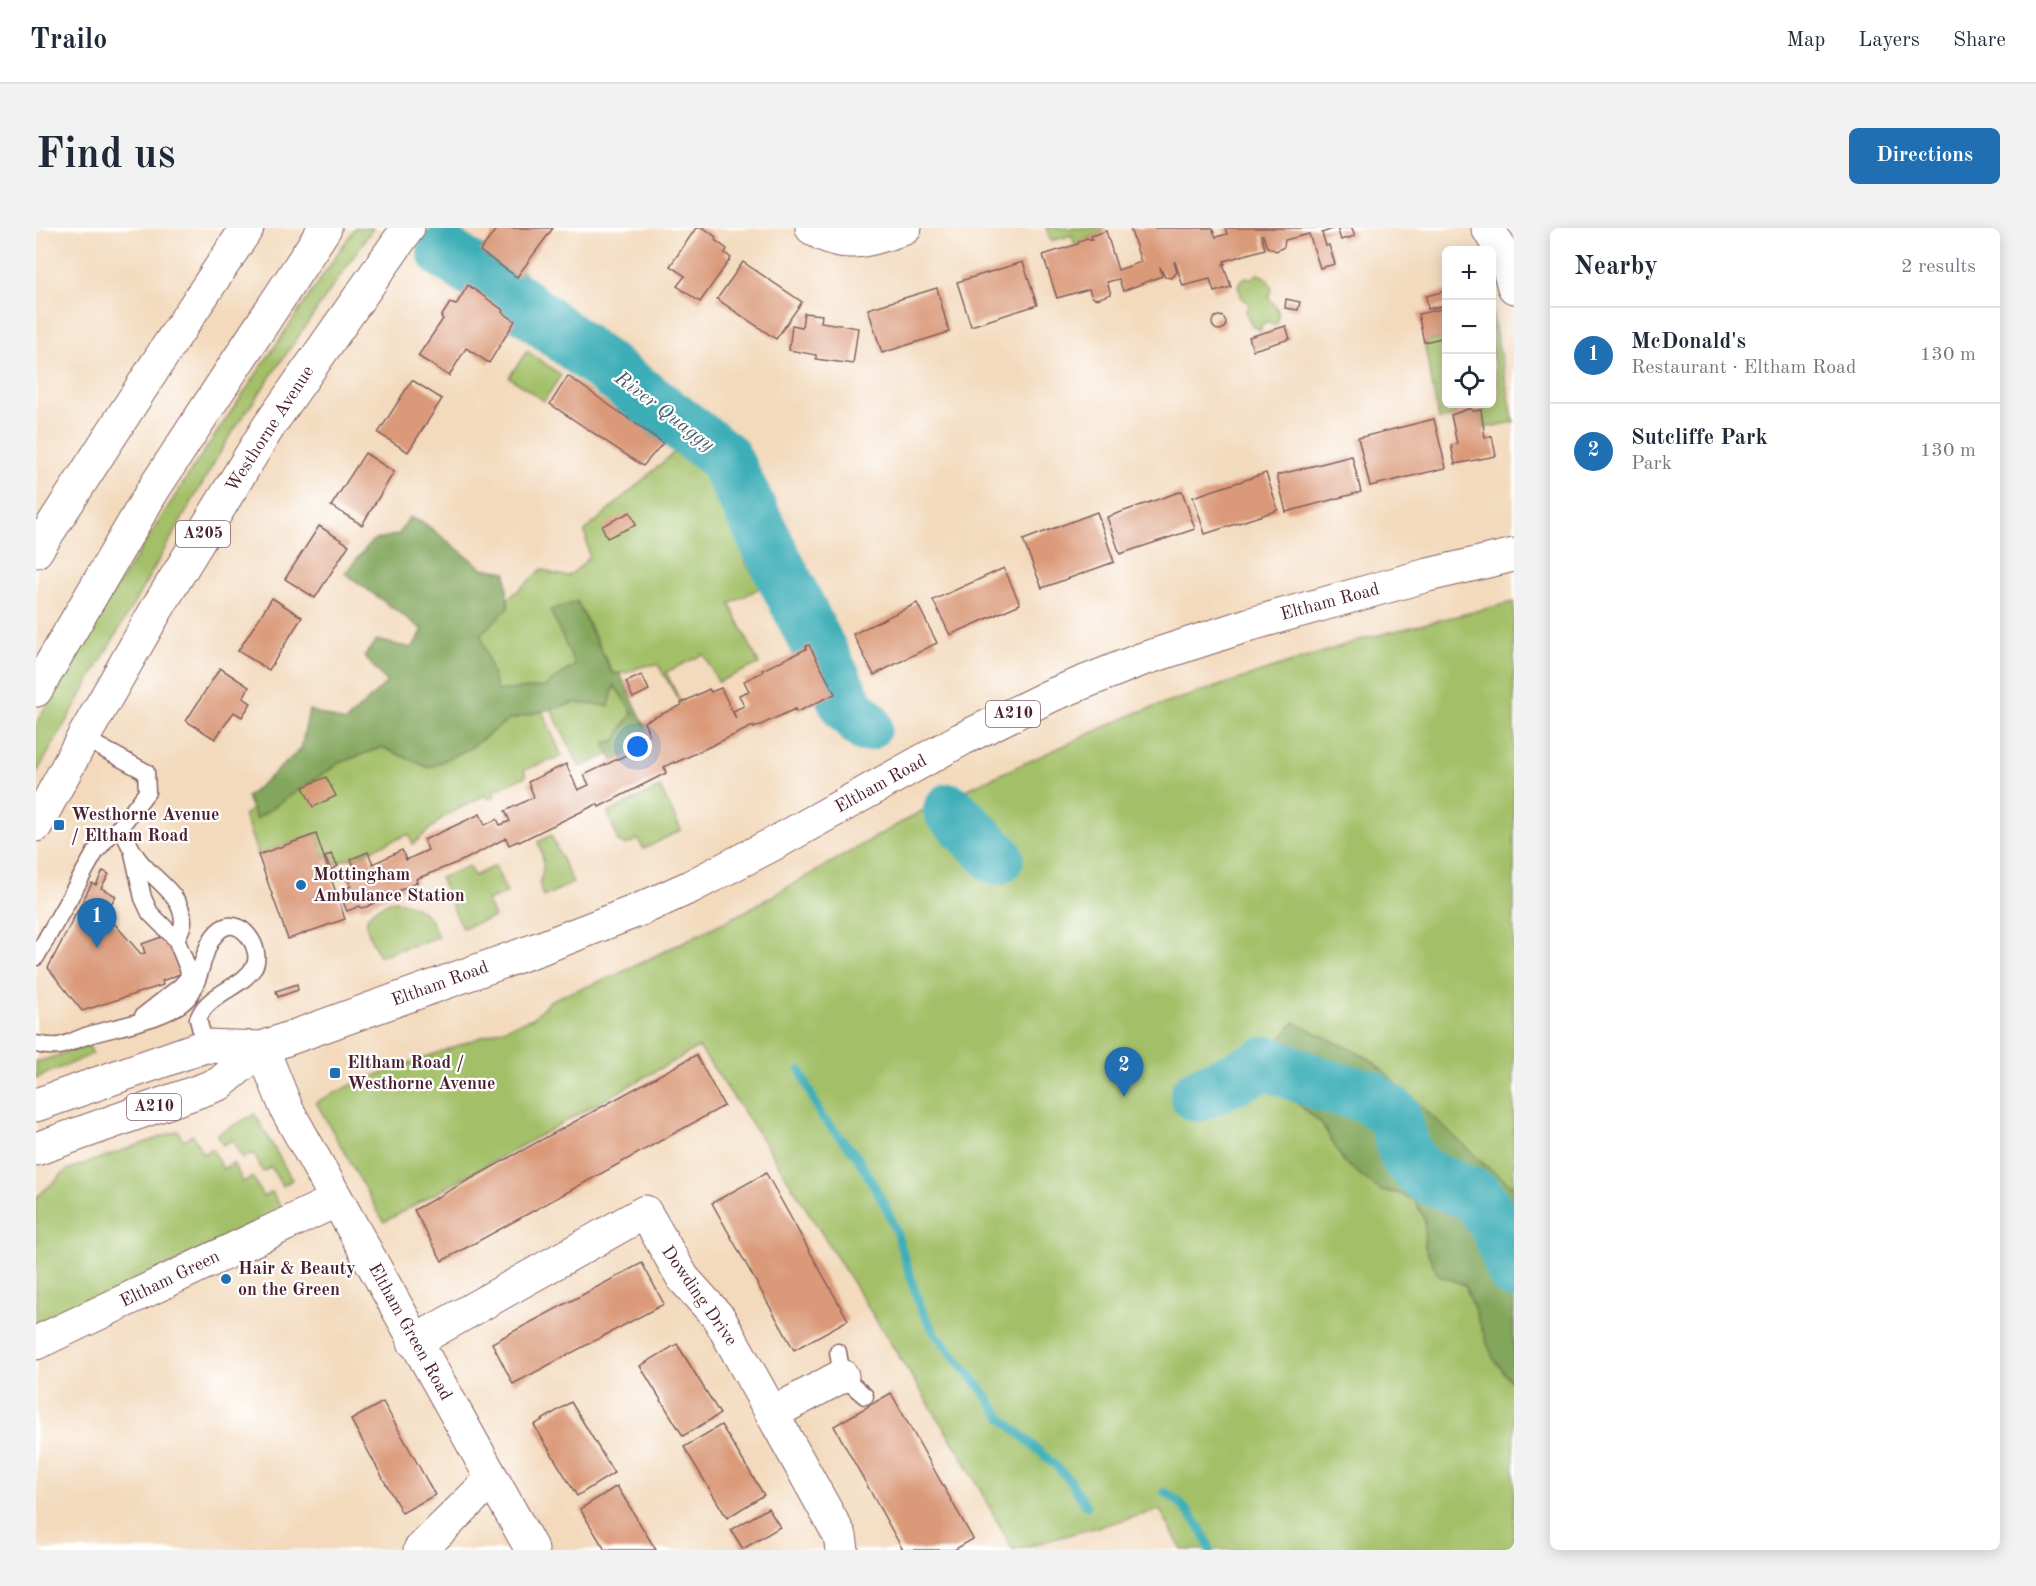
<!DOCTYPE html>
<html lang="en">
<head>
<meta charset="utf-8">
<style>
	:root { --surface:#fff; --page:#f2f2f3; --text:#1f2937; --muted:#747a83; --line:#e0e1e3; --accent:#1f6fb2 }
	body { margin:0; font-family:"Old Standard TT",serif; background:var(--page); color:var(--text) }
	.controls { position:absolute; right:18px; top:18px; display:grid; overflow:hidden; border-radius:9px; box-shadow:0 3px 15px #0003 }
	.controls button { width:54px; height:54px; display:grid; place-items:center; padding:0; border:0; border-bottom:2px solid var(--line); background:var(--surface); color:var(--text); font:30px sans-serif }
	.you { position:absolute; left:602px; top:519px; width:21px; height:21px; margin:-15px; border:4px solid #fff; border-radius:50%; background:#1a73e8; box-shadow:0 0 0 9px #1a73e833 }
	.badge { display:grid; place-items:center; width:39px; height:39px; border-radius:50%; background:var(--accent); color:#fff; font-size:20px; font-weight:700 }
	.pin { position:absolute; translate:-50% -50px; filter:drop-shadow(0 2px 3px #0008) }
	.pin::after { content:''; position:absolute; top:32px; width:21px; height:18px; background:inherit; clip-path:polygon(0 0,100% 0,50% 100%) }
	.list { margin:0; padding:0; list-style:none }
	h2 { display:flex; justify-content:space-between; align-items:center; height:78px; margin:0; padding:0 24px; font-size:26px }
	h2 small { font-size:20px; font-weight:400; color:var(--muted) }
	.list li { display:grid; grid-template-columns:39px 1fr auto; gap:18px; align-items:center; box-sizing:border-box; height:96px; padding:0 24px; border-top:2px solid var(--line) }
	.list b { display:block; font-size:22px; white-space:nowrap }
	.list p { margin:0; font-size:20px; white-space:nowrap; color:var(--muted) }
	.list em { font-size:20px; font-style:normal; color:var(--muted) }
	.icon { flex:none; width:33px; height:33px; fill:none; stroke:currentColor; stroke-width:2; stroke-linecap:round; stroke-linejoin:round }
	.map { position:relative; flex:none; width:1478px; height:1322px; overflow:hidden; border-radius:9px }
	header { display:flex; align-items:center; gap:36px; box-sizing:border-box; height:84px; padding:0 30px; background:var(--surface); border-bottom:2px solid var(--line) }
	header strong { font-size:28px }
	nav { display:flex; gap:33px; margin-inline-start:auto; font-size:21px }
	.intro { display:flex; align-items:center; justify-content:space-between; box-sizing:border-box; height:144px; padding:0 36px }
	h1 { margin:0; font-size:42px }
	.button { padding:15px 27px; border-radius:9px; background:var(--accent); color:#fff; font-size:21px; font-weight:700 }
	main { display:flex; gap:36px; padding:0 36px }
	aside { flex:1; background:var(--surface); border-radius:9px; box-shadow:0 3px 15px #0003 }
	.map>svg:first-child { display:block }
	.green { fill:#a3c068; stroke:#76704a; stroke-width:1.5 }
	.forest { fill:#82a65c; stroke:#666244; stroke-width:1.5 }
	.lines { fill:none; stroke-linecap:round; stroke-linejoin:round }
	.stream { stroke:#3daeb7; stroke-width:9 }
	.river { stroke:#3daeb7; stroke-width:54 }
	.building { fill:#da9978 }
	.lane-casing { stroke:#85605e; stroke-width:19 }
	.street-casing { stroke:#85605e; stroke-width:35 }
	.highway-casing { stroke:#85605e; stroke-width:35 }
	.lane { stroke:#fff; stroke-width:16 }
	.street { stroke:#fff; stroke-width:33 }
	.highway { stroke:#fff; stroke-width:33 }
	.poi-dot { fill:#1f6fb2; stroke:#fff; stroke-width:2 }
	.labels { text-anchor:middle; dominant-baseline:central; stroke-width:4.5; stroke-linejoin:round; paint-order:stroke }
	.shield { fill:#fff; stroke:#80626b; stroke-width:1.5 }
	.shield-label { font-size:16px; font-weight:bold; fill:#4a1f2b }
	.street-label { font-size:18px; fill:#4a1f2b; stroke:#fff }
	.poi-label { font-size:18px; font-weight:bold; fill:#4a1f2b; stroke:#fff; text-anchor:start }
	.water-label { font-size:20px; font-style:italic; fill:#445f6a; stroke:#fff }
</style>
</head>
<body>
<header>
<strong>Trailo</strong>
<nav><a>Map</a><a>Layers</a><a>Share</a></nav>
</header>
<div class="intro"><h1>Find us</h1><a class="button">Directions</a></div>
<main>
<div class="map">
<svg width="1478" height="1322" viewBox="0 0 1478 1322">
	<rect width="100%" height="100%" fill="#fff"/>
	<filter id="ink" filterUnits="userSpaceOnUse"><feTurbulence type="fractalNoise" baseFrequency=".0167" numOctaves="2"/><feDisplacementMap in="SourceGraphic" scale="12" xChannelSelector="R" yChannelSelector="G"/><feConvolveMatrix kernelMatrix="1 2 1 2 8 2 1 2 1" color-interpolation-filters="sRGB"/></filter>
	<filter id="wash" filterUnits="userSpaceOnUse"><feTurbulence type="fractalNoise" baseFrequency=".008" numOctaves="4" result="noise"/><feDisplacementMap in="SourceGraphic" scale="24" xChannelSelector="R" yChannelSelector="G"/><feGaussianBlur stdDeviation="1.35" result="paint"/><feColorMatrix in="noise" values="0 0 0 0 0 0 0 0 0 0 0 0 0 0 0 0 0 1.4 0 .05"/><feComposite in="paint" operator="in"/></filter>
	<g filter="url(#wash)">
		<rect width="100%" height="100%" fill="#f3dabd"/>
		<g class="green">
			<polygon points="319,0 337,0 193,209 0,546 0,496 45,415 157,240"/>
			<polygon points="1010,0 1068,0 1066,4 1055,8 1056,12 1051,10 1043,13 1042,16 1039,17 1036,7 1015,13"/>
			<path d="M1221,46C1230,47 1233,53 1236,61L1233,66V71C1240,78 1245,83 1241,95L1239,97L1232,93L1225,97V102C1215,100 1213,92 1210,83L1213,79L1212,75L1206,70L1202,58L1205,52L1210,49L1216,50Z"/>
			<polygon points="1456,86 1478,194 1448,200 1445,183 1449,182 1449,177 1456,176 1464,167 1456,124"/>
			<polygon points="1410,109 1410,176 1445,176 1443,179 1438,180 1435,177 1422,179 1420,184 1415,187 1415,189 1403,192 1388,114"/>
			<polygon points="491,123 525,147 508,173 473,149"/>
			<path d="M651,213L680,235L764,399L760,401L719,322L707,329L715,344L719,343L727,358L694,376L723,436L682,454L668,426L630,444L646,477L622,437C601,435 596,448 577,445L542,375L539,437L508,459L461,463L444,406L472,380V371L506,341L518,346L532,348L545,338L553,329L549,303Z"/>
			<polygon points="1478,374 1478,1322 1146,1322 1124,1282 977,1322 925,1227 732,920 663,819 348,994 280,874 324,853 497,790 515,772 578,748 708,684 896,577 1100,485 1330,410"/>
			<polygon points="578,456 597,485 587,498 581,512 569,515 574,526 544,539 515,481 538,475 573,478"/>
			<polygon points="506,483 526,528 488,542 490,548 457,563 459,569 452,571 449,567 409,588 377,616 372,606 315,631 313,630 300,635 295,626 288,630 280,606 222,627 208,587 284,535 294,543 303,535 346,519 393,540 434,520 472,492"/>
			<path d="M624,559L645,602L608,621L602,611C595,615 589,620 582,613L572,585Z"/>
			<path d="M515,607L537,655L507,669C501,654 506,653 507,639C508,630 505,622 502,614Z"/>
			<polygon points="433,638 438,648 459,638 471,665 451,673 458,689 426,700 404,650"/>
			<path d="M357,673C369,673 385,680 393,690C397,695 399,703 402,709L343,728C330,699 318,686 357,673Z"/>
			<polygon points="52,817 57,826 0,850 0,833 5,833"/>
			<polygon points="219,886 256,952 246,958 235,939 227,944 217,925 207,931 196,912 187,917 181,906"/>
			<polygon points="142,903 147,912 157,907 167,926 176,921 187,941 197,935 207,954 217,949 227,969 236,964 247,983 0,1103 0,970 31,942"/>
		</g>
		<g class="forest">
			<polygon points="373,289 388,295 446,340 470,344 472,380 445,406 461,463 508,459 539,437 514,382 541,374 576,445 584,446 613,506 601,511 605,520 577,533 568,515 581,512 587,498 597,485 578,457 573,478 538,475 472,492 434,520 393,540 346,519 303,535 220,591 211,569 265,521 273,482 309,494 351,454 328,428 341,412 376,420 387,402 309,345 336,313 363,306"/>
			<polygon points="1258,794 1334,831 1450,938 1478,959 1478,1158 1457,1130 1429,1057 1402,1047 1388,1017 1389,993 1379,973 1362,965 1345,963 1308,934 1286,896 1262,876 1248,867 1241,849 1239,818"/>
		</g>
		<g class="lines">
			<g class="stream">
				<polyline points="764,842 785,888 820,927 850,979 861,1006 884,1079 898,1104 942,1157 967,1191 1022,1240 1034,1253 1051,1278"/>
				<path d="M1129,1264C1147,1274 1169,1302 1174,1322"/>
			</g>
			<g class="river">
				<polyline points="408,24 467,62 688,229 812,479 829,497"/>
				<polyline points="914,582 961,630"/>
				<polyline points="1161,867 1231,835 1293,859 1332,868 1358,887 1370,928 1389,948 1442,969 1462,1001 1478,1044"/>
			</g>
		</g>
		<g id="blocks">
			<g class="building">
				<polygon points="461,0 517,0 481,49 444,23"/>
				<polygon points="660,0 668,0 680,9 679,12 691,21 689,25 695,30 664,74 641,58 649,48 634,38"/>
				<polygon points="1094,0 1176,0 1180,9 1191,6 1189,0 1299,0 1286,5 1290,18 1293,17 1299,36 1284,40 1273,6 1249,12 1248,19 1240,23 1231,19 1227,7 1225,7 1229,21 1188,33 1189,36 1187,36 1195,59 1178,64 1174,51 1147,58 1139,34 1138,34 1141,44 1136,50 1129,49 1124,39 1126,48 1087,63 1083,51 1071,54 1075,66 1061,71 1056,69 1053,61 1021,70 1007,27 1042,16 1043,13 1051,10 1056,12 1055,8 1070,3 1082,42 1105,34"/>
				<polygon points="1301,0 1316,0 1319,8 1305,12"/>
				<polygon points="707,34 766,74 740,111 681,71"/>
				<polygon points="987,34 1001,77 935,98 921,54"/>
				<polygon points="432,57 467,82 466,84 479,93 453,135 430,120 413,148 382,128 407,91 405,89 414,75 420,77"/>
				<polygon points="901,60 913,104 846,125 832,81"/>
				<polygon points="1410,63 1410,77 1392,81 1390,68"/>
				<polygon points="1250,71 1264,74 1262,82 1249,80"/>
				<polygon points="1410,80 1410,109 1388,114 1382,86"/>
				<polygon points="768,85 786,87 785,94 822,100 817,136 780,131 780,127 753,122 756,97 766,99"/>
				<circle cx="1183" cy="95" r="7"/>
				<polygon points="1250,98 1254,111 1217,122 1213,109"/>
				<polygon points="532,148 627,215 607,238 514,176"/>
				<polygon points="376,152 406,171 372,224 342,205"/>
				<polygon points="1435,180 1436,183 1445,182 1449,209 1456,208 1460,228 1419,236 1415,217 1421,216 1415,187"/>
				<polygon points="1398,191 1410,240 1334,258 1322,210"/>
				<polygon points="329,225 358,244 326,297 295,278"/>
				<polygon points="1316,228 1325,264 1250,284 1241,247"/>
				<polygon points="1230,245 1242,282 1169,306 1157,269"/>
				<polygon points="1146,263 1159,301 1084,326 1071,289"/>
				<polygon points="594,284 600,297 571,310 566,298"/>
				<polygon points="1061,284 1078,334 1006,360 987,312"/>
				<polygon points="283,298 313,317 279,370 249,351"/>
				<polygon points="968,340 984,376 914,407 897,372"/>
				<polygon points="236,370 266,389 233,442 202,423"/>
				<polygon points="881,375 901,415 838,447 817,406"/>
				<polygon points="773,417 799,466 761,484 759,481 718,500 717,498 639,535 638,534 628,539 630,545 563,579 561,576 483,614 482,613 473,617 470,610 430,631 380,651 381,654 330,679 325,680 324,678 311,683 303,664 315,658 310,648 320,643 315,631 332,624 337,636 366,622 370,632 392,622 388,612 444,586 449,597 461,591 464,597 474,593 469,583 498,569 492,554 530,536 542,562 553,557 548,547 605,520 601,511 613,506 608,494 646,477 645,475 673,461 675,464 685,460 700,491 697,483 708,478 703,467 713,463 708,453 727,444 726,442 770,421 770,418"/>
				<polygon points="184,440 213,459 207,470 215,475 206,489 198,484 179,511 150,493"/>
				<polygon points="606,447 613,462 597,470 590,454"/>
				<polygon points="290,549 300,568 277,579 267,559"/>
				<polygon points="280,606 309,691 252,711 222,627"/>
				<polygon points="295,626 302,638 295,642 289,629"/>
				<polygon points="67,643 73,646 65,660 80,668 69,685 105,726 109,725 106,716 131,707 146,745 126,753 127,757 46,783 12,740 56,655 60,657"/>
				<polygon points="261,756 262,762 242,769 240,763"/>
				<polygon points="660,827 688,878 406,1033 378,982"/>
				<polygon points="730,945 812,1092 758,1122 676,975"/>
				<polygon points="606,1035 628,1076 477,1156 456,1115"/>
				<polygon points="641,1116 684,1186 647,1208 604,1138"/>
				<polygon points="855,1165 937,1311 918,1322 867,1322 798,1198"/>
				<polygon points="347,1174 399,1267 366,1285 315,1192"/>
				<polygon points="535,1174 578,1245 541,1268 498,1197"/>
				<polygon points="685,1197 728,1267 691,1290 648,1219"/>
				<polygon points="581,1258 620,1322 569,1322 544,1281"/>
				<polygon points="732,1280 744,1299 707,1321 695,1302"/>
			</g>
		</g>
	</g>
	<g filter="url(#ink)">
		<use href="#blocks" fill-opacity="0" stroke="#85605e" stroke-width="1.5"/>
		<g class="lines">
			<defs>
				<g id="lane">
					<path d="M85,598C91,612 97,627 108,638C122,654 147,669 147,694C147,699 143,706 140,711"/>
					<polyline points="97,625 107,670 114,685 140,711 153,743 152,750 145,758 107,788"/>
					<polyline points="0,729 60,623 71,610 85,598 111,564 110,544 47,510"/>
					<path d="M0,816C8,818 15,819 23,818C33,816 43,810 53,807C81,798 136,791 154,767C167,748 166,715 185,701C205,687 228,722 218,739C208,757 182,763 169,779C166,782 164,787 162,791L169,818"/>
					<polyline points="802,1124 806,1148 829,1168"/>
				</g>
				<g id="street">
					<path d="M776,0C809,23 835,11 869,0"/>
					<path d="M1452,0C1464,20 1473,37 1478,59"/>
					<polyline points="0,323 131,120 211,0"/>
					<polyline points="226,820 251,882 496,1322"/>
					<polyline points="378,1114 609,984 647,1050 683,1090 804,1308 806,1322"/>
					<polyline points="0,1115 301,972"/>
					<polyline points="737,1185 806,1148"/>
					<polyline points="384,1322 456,1251"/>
				</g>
				<g id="highway">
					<polyline points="0,462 117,262 289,0"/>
					<polyline points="0,597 47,510 122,379 233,198 372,0"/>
					<polyline points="0,877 169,818 226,820"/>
					<polyline points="0,921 183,856 226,820 505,720 605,681 654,659 741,614 926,511 1016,467 1104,432 1215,396 1392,347 1478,327"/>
				</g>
			</defs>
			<use href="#lane" class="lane-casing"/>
			<use href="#street" class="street-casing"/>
			<use href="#highway" class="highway-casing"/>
			<use href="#lane" class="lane"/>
			<use href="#street" class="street"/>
			<use href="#highway" class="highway"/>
		</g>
	</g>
	<g class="poi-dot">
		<rect x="17" y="591" width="12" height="12" rx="3"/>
		<circle cx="265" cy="657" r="6"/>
		<rect x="293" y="839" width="12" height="12" rx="3"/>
		<circle cx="190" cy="1051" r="6"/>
	</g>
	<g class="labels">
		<g class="shield">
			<rect x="140" y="293" width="54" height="26" rx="4.5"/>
			<rect x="950" y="473" width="54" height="26" rx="4.5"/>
			<rect x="91" y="866" width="54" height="26" rx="4.5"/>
		</g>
		<g class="shield-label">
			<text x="167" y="306">A205</text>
			<text x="977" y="486">A210</text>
			<text x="118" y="879">A210</text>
		</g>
		<g class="street-label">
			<text transform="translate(234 201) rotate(-57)">Westhorne Avenue</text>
			<text transform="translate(1294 374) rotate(-15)">Eltham Road</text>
			<text transform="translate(845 556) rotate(-29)">Eltham Road</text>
			<text transform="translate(404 756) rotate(-20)">Eltham Road</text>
			<text transform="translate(134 1051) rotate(-26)">Eltham Green</text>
			<text transform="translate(663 1068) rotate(55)">Dowding Drive</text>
			<text transform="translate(374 1104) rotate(61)">Eltham Green Road</text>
		</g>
		<g class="poi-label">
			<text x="35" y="587">Westhorne Avenue<tspan x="35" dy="21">/ Eltham Road</tspan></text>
			<text x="277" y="647">Mottingham<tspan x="277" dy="21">Ambulance Station</tspan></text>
			<text x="311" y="835">Eltham Road /<tspan x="311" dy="21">Westhorne Avenue</tspan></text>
			<text x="202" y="1041">Hair &amp; Beauty<tspan x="202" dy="21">on the Green</tspan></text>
		</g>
		<g class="water-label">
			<text transform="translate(628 184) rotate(37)">River Quaggy</text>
		</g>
	</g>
</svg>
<div class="controls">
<button>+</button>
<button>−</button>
<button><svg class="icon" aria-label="locate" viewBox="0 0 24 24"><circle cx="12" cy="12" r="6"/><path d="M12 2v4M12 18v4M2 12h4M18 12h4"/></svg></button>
</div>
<div class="you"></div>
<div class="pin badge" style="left:61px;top:720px">1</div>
<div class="pin badge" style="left:1088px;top:869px">2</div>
</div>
<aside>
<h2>Nearby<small>2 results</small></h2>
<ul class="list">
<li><span class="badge">1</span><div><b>McDonald's</b><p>Restaurant · Eltham Road</p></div><em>130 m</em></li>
<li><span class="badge">2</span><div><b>Sutcliffe Park</b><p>Park</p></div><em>130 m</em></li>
</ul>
</aside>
</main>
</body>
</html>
